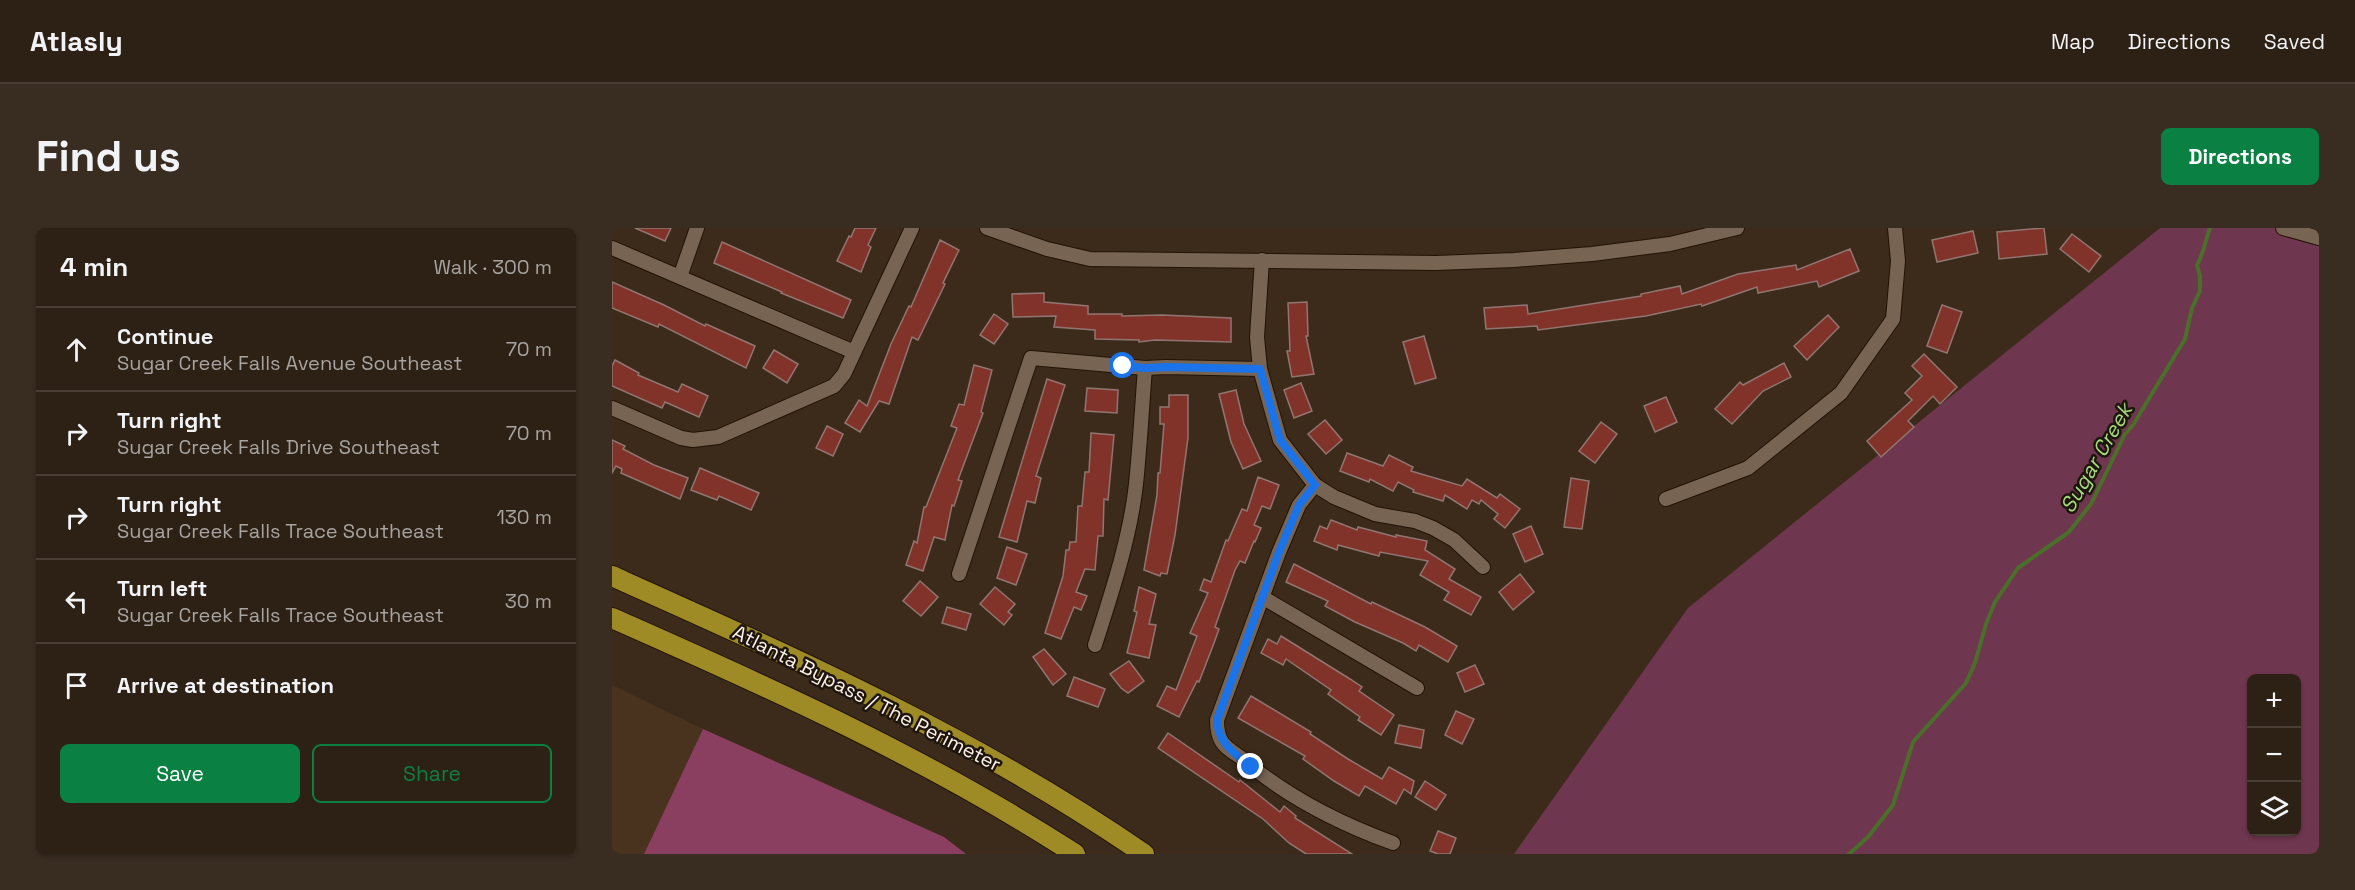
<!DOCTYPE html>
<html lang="en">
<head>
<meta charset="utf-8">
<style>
	:root { --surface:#2d2014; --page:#392d22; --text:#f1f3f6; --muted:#a7a3a0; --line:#483e34; --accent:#0b8043 }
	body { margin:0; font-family:"Space Grotesk",sans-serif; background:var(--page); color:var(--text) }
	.controls { position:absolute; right:18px; bottom:18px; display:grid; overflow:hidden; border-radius:9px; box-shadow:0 2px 4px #0004 }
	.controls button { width:54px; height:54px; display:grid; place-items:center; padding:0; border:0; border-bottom:2px solid var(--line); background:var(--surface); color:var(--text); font:30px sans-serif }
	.stop { position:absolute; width:18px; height:18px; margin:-14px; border:4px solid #1a73e8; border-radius:50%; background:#fff }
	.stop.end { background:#1a73e8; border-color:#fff; box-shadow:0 2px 6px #0008 }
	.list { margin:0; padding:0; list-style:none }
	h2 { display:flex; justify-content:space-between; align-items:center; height:78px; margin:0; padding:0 24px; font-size:26px }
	h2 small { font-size:20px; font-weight:400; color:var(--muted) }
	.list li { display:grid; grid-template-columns:39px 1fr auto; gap:18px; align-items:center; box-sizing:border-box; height:84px; padding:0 24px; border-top:2px solid var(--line) }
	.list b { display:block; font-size:22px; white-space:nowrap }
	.list p { margin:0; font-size:20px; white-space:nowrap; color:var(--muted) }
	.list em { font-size:20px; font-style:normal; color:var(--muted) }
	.actions { display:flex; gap:12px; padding:18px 24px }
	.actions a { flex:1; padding:14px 0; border:2px solid var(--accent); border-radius:9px; text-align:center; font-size:21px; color:var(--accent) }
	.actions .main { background:var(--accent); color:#fff }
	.icon { flex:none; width:33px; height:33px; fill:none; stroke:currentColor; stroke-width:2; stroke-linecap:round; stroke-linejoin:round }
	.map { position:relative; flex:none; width:1707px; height:626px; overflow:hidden; border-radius:9px }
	header { display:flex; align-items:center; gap:36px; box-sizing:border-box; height:84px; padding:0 30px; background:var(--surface); border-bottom:2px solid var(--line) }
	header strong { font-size:28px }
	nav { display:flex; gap:33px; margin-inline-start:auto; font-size:21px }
	.intro { display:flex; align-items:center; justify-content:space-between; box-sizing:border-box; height:144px; padding:0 36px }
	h1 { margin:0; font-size:42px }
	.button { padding:15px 27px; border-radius:9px; background:var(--accent); color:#fff; font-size:21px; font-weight:700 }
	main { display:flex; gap:36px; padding:0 36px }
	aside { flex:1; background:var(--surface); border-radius:9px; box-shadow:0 2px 4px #0004 }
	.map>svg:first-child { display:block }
	.built { fill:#49331e }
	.green { fill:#6f364f; fill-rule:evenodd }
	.forest { fill:#8a3f60 }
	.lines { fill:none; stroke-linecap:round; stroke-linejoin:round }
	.stream { stroke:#4a6f28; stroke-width:4 }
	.building { fill:#81332a; stroke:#917571; stroke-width:1.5 }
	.minor-casing { stroke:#221305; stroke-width:16 }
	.highway-casing { stroke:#221305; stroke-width:22 }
	.minor { stroke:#786453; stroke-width:14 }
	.highway { stroke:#9e8b26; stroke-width:20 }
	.route { stroke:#1a73e8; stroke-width:8 }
	.labels { text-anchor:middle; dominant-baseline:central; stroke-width:5; stroke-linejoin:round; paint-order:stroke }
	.street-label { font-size:20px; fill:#fcf0e7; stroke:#1d150e }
	.water-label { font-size:21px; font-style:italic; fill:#a6db7a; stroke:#1d150e }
</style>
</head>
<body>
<header>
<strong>Atlasly</strong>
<nav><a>Map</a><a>Directions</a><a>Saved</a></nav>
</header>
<div class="intro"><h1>Find us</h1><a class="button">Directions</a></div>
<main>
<aside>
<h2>4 min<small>Walk · 300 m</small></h2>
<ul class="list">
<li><svg class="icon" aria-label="ahead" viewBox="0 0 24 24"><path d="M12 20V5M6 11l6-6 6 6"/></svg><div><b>Continue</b><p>Sugar Creek Falls Avenue Southeast</p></div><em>70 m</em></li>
<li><svg class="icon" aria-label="right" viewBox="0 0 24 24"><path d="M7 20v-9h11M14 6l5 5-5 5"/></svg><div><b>Turn right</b><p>Sugar Creek Falls Drive Southeast</p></div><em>70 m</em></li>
<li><svg class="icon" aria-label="right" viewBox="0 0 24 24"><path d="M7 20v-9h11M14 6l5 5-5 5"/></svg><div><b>Turn right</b><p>Sugar Creek Falls Trace Southeast</p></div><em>130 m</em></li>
<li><svg class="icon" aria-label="left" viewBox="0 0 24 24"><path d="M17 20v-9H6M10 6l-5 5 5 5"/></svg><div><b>Turn left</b><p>Sugar Creek Falls Trace Southeast</p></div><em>30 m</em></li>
<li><svg class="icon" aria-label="arrive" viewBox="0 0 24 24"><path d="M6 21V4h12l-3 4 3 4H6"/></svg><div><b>Arrive at destination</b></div></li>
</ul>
<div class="actions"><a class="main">Save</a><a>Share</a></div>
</aside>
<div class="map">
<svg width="1707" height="626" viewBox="0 0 1707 626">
	<rect width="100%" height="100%" fill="#3c2b1b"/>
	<polygon class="built" points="0,457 91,501 32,626 0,626"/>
	<path class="green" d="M1548,0H1707V626H902L1076,380ZM1640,451H1684V604H1640Z"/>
	<polygon class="forest" points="91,501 332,609 354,626 32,626"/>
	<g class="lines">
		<path class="stream" d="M1237,626L1256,609L1281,577L1301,514L1354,455L1363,435L1374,396L1383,374L1406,340L1457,304L1479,276L1513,206L1521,197L1573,111L1580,80L1588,63V48L1585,37C1592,25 1593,13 1598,0"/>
	</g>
	<g class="building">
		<polygon points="23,0 59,0 53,13"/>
		<polygon points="243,0 264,0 256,17 259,19 249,44 225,33 237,8 239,9"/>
		<polygon points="1432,0 1435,26 1387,31 1385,4"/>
		<polygon points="1361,3 1366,25 1325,34 1320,12"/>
		<polygon points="1460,6 1489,28 1477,44 1448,21"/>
		<polygon points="328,12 347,22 331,55 333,56 306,112 300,109 277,176 267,173 248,204 233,195 247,172 255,178 279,116 297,78 299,79"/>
		<polygon points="110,14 239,72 231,90 169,65 170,64 102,35"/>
		<polygon points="1238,21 1247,43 1207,59 1205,53 1146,65 1145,59 1090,78 1089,76 1034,88 926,102 925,98 874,101 872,80 915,77 916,86 1029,68 1029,66 1068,58 1070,66 1126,46 1184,37 1185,42"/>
		<polygon points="0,54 52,77 93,98 94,96 143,118 134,140 47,96 46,99 0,80"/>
		<polygon points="432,65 432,74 476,78 476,86 510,86 510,88 550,87 619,90 619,114 543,112 527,114 527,112 483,111 483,102 442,99 444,88 401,89 400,66"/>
		<polygon points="695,74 696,108 694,108 702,146 680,149 675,123 678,123 676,75"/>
		<polygon points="1330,77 1350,84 1335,125 1315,118"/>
		<polygon points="382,86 396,96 382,116 368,107"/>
		<polygon points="1216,87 1227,99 1195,132 1182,118"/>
		<polygon points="812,108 824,150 803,156 791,114"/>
		<polygon points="162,122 186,136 175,155 151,140"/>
		<polygon points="1312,126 1345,159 1328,176 1321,168 1296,193 1302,199 1269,229 1255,213 1300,172 1293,165 1310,148 1300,138"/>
		<polygon points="3,132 27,145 26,147 66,164 70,156 96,168 87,189 53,174 50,180 0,158 0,138"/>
		<polygon points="1172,135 1179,149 1151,163 1120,196 1103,181 1128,154 1131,157"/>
		<polygon points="362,137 380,142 369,184 371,185 346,252 350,253 342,278 340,277 333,312 322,309 311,343 294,337 302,313 305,315 312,279 314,279 345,200 339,198 347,176 352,177"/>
		<polygon points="435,151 453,157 424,248 429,250 423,275 415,273 405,314 387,309"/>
		<polygon points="689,155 700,183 682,190 672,162"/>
		<polygon points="475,160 506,162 505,185 473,183"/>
		<polygon points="624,162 632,196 649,233 631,241 619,214 607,166"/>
		<polygon points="557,167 576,167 576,210 563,307 555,346 549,345 548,348 532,342 545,267 546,245 548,245 552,196 548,196 548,179 557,179"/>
		<polygon points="1054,169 1065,194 1043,204 1032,178"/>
		<polygon points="713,192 730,212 714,226 696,206"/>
		<polygon points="989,194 1005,206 983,235 967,223"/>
		<polygon points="215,198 231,206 221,228 204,220"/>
		<polygon points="479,205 502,207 496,272 492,271 491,308 486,308 483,342 473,341 464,364 475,368 469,382 462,379 449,411 433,405 451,348 454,322 457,322 458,314 464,314 466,278 470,278 473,244 477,244"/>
		<polygon points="0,212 13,218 11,221 42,237 76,250 68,271 9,245 10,241 4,238 0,245"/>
		<polygon points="735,225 771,238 777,227 801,239 799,243 850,258 855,251 885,270 888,266 908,281 893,300 882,291 886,286 869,272 867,276 860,272 855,281 833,267 831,273 801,264 802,262 786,254 781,263 758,251 757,254 728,243"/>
		<polygon points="88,240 147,265 139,282 107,268 105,272 79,262"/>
		<polygon points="646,249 667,257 658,281 650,278 642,297 649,300 643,314 642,313 633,335 628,333 623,342 603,399 607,401 602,415 587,454 585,453 567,489 545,478 555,458 564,462 585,408 578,405 596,365 588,362 592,351 599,354 614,312 616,313 630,281 635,283"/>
		<polygon points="959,250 977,253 970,301 952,299"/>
		<polygon points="719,292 745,302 746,299 784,309 784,307 815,313 813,322 843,341 837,351 869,369 859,387 832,372 837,364 808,347 816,333 768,324 767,328 726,317 725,322 702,313 708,298 715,301"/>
		<polygon points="919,298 931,326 913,334 901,306"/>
		<polygon points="395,319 415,326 404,357 385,350"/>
		<polygon points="682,336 759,376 760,374 813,399 845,418 836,434 807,417 804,423 791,415 743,394 713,378 716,373 674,354"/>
		<polygon points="908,346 922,364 901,382 887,364"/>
		<polygon points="308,353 326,369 309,388 291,373"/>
		<polygon points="383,359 403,376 396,384 400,387 392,397 368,376"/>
		<polygon points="527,359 544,366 537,396 544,397 537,430 515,425 525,384 522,383"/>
		<polygon points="335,379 359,386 354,402 330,395"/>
		<polygon points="669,408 738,451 750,459 747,463 782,487 769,507 746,492 748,489 716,466 719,462 674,431 671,437 649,425 656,411 665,416"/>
		<polygon points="432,421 454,446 441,457 421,429"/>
		<polygon points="517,433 532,453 516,465 509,460 498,446"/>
		<polygon points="863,437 872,456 853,464 845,445"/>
		<polygon points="462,449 493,461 486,479 455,468"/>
		<polygon points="639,468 699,504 698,506 736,531 770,551 777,539 802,553 799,566 792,561 784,576 753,558 747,568 722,553 691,531 693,528 626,490"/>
		<polygon points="844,483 862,491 850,516 833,507"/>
		<polygon points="787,497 812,502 809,520 783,515"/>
		<polygon points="556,505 627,554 628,552 668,584 672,578 684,588 683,590 740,626 694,626 677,615 651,591 546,520"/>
		<polygon points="813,553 834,567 824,582 803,569"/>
		<polygon points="826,603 844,610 838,626 826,626 818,623"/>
	</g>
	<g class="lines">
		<defs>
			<g id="minor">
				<polyline points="375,0 435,21 478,31 824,35 902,32 980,26 1058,16 1125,0"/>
				<polyline points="1671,0 1707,10"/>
				<polyline points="0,20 242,124"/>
				<polyline points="650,32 645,109 648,141 668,212 703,257 722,269 763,286 803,293 821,300 842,312 871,339"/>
				<polyline points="68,49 85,0"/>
				<polyline points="0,180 69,210 81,212 106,209 222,158 232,146 300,0"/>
				<path d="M703,257L687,277L667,324L605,492C605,499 606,508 610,514C614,520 622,525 628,529C672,567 726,595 781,615"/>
				<polyline points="1054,271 1136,240 1229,165 1281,91 1286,33 1283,0"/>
				<polyline points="347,346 419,130 533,140 554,139 648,141"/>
				<polyline points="650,369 805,460"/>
				<path d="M483,417C500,364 518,310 524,256C528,217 530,179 533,140"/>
			</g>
			<g id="highway">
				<path d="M0,348C183,430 366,511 532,626"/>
				<path d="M0,390C159,460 317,531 463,626"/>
			</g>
		</defs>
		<use href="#minor" class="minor-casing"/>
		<use href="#highway" class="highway-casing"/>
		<use href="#minor" class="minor"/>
		<use href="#highway" class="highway"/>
	</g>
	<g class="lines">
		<path class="route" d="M511,138L533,140L554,139L648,141L668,212L703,257L687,277L667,324L605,492C606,515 622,525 639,539"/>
	</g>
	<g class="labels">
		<g class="street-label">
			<text transform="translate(255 470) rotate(27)">Atlanta Bypass / The Perimeter</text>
		</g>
		<g class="water-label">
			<text transform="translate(1484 230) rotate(-60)">Sugar Creek</text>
		</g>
	</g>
</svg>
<div class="controls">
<button>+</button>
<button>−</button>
<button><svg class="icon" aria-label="layers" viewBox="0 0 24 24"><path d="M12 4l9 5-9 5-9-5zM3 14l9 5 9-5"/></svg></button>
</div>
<div class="stop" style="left:511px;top:138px"></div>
<div class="stop end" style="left:639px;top:539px"></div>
</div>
</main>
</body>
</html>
